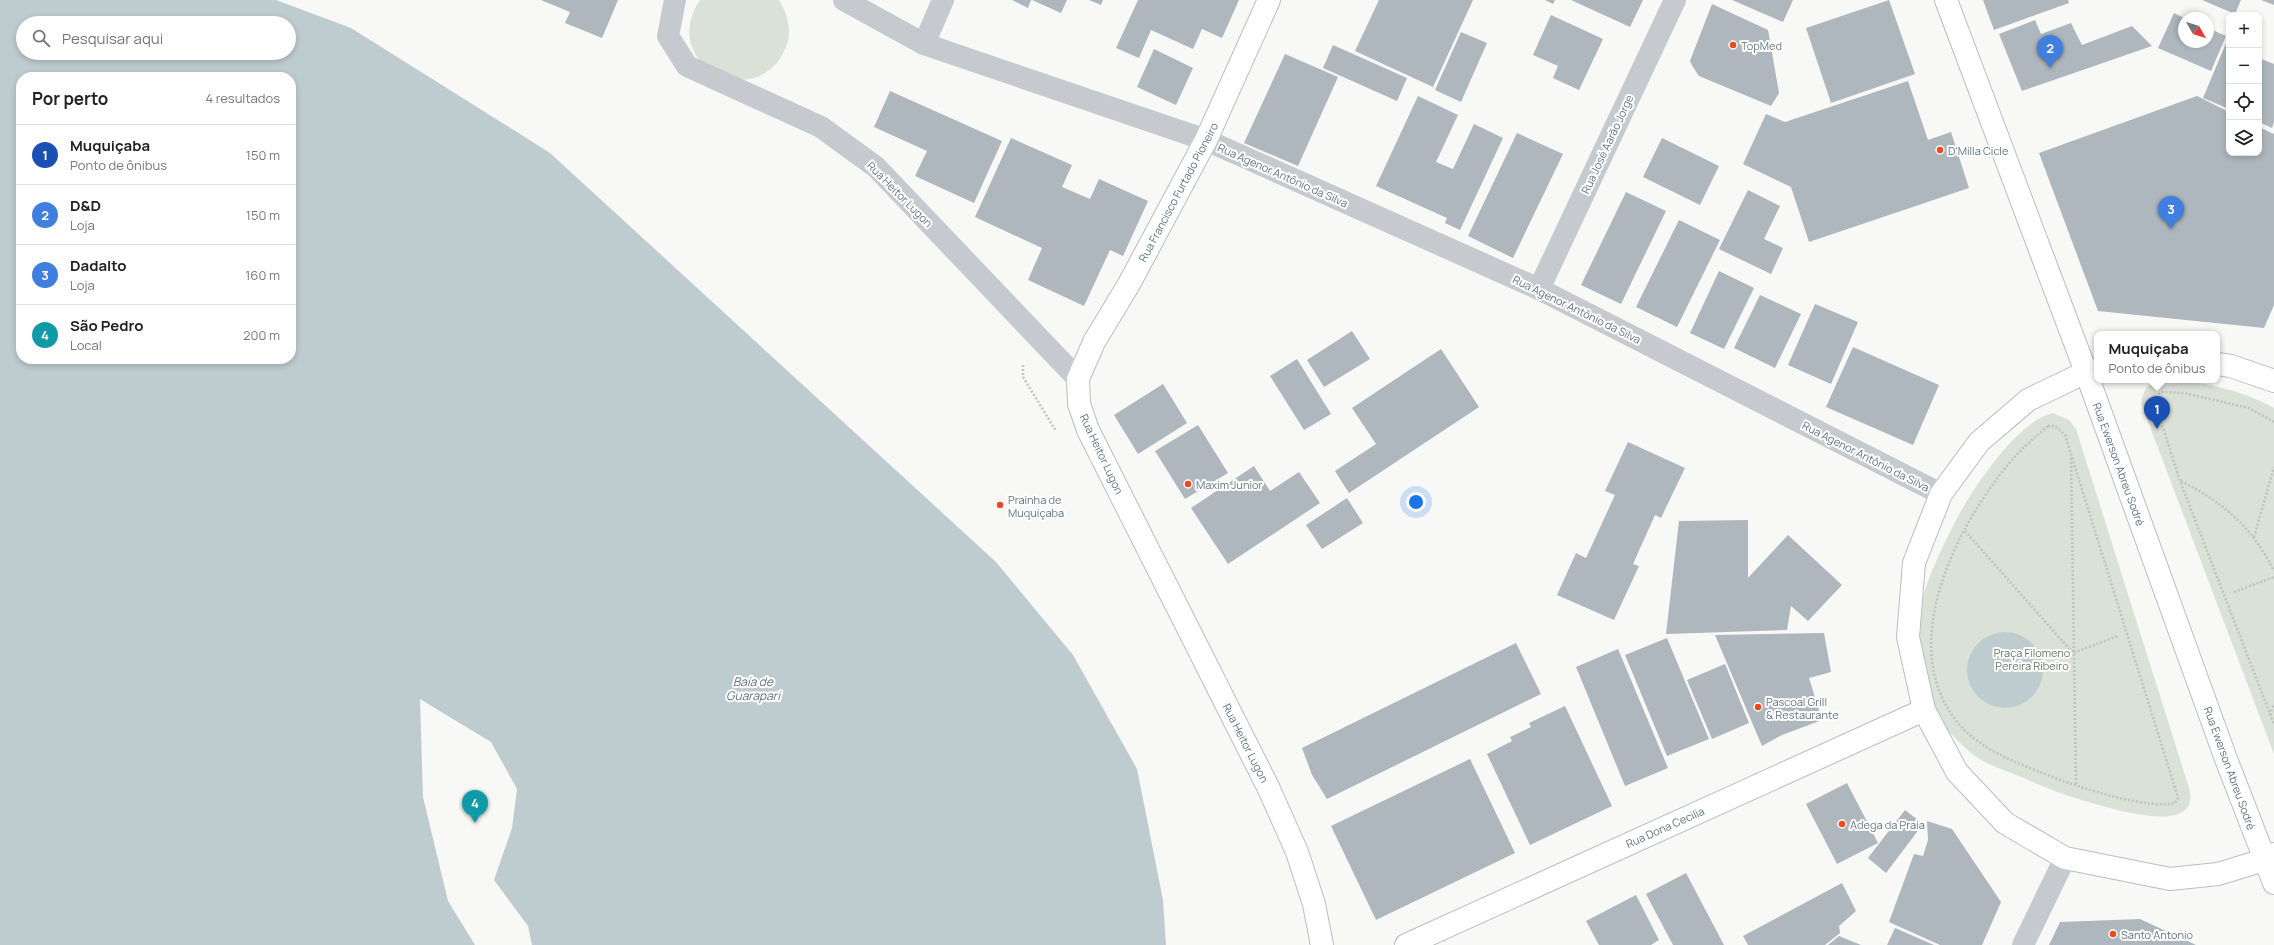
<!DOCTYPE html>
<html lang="pt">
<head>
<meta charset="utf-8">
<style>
	:root { --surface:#fff; --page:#f2f2f2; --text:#222; --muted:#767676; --line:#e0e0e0; --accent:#111827 }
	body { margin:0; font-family:Manrope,sans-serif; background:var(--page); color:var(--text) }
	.controls { position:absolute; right:12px; top:12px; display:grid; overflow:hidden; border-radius:8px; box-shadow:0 2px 6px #0003 }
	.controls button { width:36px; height:36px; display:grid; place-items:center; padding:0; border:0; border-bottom:1px solid var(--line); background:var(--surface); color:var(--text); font:20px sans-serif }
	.compass { position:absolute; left:2178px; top:12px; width:36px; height:36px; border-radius:50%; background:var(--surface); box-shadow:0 2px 6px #0003; rotate:129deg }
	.you { position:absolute; left:1416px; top:502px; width:14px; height:14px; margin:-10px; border:3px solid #fff; border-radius:50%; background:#1a73e8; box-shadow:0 0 0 6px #1a73e833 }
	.badge { display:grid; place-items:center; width:26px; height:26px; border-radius:50%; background:var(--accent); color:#fff; font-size:13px; font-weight:700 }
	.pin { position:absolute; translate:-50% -33px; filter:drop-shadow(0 1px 2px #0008) }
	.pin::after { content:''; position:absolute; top:21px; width:14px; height:12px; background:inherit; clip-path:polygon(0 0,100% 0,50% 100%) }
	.popup { position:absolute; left:2094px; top:331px; width:126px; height:52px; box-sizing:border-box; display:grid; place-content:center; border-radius:8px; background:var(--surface); filter:drop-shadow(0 1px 3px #0005); font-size:13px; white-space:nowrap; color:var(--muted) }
	.popup b { font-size:15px; color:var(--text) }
	.popup::after { content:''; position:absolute; left:50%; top:100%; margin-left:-8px; border:8px solid transparent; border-top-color:var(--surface) }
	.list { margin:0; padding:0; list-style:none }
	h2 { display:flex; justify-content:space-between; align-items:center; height:52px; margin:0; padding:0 16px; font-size:17px }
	h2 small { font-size:13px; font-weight:400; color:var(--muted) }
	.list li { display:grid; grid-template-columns:26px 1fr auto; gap:12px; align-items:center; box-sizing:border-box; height:60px; padding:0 16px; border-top:1px solid var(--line) }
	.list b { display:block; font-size:15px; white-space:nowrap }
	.list p { margin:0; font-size:13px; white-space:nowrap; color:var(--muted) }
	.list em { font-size:13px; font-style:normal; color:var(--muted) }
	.icon { flex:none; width:22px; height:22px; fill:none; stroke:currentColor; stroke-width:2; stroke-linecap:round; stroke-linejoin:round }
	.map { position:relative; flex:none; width:2274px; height:945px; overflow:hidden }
	.search { position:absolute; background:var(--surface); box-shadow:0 2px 6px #0003; left:16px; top:16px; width:280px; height:44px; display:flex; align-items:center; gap:10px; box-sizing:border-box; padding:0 14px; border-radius:22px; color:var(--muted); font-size:15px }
	.panel { position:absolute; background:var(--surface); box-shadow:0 2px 6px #0003; left:16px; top:72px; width:280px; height:292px; border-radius:16px }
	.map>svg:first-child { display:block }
	.green { fill:#dae1d6 }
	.water { fill:#becbcf; fill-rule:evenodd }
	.building { fill:#aeb7bd }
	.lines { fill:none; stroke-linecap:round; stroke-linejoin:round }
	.secondary-casing { stroke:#b8bec2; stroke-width:24 }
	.path { stroke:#bfc2c4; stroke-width:2.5; stroke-dasharray:2 2; stroke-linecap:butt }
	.street { stroke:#c6cace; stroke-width:22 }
	.secondary { stroke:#fff; stroke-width:22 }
	.poi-dot { fill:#ef4a1f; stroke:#fff; stroke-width:1.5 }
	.labels { text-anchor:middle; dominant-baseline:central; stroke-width:4; stroke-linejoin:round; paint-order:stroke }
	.poi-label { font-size:11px; fill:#617583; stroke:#fff; text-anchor:start }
	.street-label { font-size:11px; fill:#617583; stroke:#fff }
	.park-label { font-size:11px; fill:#667a61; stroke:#fff }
	.water-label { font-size:12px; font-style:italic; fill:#5c757d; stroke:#fff }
</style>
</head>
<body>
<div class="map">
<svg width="2274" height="945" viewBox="0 0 2274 945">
	<rect width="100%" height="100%" fill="#f8f8f6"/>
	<g class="green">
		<path d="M700,0H779C788,15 793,32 785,49C757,114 657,65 700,0Z"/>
		<path d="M2158,380C2198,380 2239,389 2274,408V754L2141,403C2143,391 2147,385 2158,380Z"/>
		<path d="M2053,413L2069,420L2076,429L2189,788C2203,839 2107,807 2085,801C2060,794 2037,784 2014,774C2001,769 1986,764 1975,756C1961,745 1939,723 1931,707C1929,701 1928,693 1927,688C1922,664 1916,640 1919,616C1924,583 1940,552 1954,524C1970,492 2018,420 2053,413Z"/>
	</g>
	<g class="water">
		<path d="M0,0H276L351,28L550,153L996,562L1073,655L1137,769L1163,900L1166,945H532L528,926L494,880L512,828L517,789L491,742L420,699L423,797L448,901L475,945H0ZM23,23H289V53H23ZM21,77H291V359H21Z"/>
		<circle cx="2005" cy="670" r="38"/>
	</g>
	<g class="building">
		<polygon points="541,0 618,0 602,38 565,23 570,12"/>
		<polygon points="1012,0 1031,0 1028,8"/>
		<polygon points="1032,0 1067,0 1061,13"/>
		<polygon points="1089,0 1103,0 1101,5"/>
		<polygon points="1138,0 1239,0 1222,38 1202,29 1193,49 1151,30 1139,58 1116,48"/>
		<polygon points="1379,0 1473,0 1433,87 1355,51"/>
		<polygon points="1545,0 1555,0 1553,4"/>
		<polygon points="1571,0 1643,0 1630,27"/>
		<polygon points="1732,0 1793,0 1783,22"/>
		<polygon points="1889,0 1915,74 1831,103 1806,28"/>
		<polygon points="1983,0 2068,0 2069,3 1994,30"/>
		<polygon points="2202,0 2241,0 2235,14"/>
		<polygon points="2261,0 2274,0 2274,5"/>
		<polygon points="1712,4 1768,30 1779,93 1771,106 1699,76 1693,67 1690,61"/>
		<polygon points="2174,13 2184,18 2184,42 2208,42 2208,28 2226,36 2211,71 2158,48"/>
		<polygon points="1551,15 1603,39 1579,90 1553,78 1558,66 1533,55"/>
		<polygon points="2035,20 2041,34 2071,23 2082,45 2132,26 2152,46 2022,91 1999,34"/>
		<polygon points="1461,32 1487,43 1461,102 1435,90"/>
		<polygon points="2226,43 2229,45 2229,109 2203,98"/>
		<polygon points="1333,45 1407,78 1397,101 1323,68"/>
		<polygon points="1154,49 1193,68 1176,105 1137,87"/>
		<polygon points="1285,54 1338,77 1298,166 1244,143"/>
		<polygon points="2259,58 2274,64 2274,122 2272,128 2259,122"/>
		<polygon points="1908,81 1928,140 1951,132 1969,188 1809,242 1791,187 1743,164 1766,114 1785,122"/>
		<polygon points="890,91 1002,141 974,203 915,176 927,151 874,127"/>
		<polygon points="1418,96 1458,115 1436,162 1453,169 1474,124 1503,138 1460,230 1445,223 1447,218 1376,186"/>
		<polygon points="2197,96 2229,112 2229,153 2259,153 2259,127 2274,134 2274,305 2264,328 2098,311 2039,153"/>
		<polygon points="1517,133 1563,154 1513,258 1468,236"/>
		<polygon points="1011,138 1072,165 1062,187 1090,199 1099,179 1148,201 1123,256 1110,250 1084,306 1028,280 1042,248 975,217"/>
		<polygon points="1662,138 1719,166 1700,205 1643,177"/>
		<polygon points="1748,190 1780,206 1764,239 1783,248 1771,274 1719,249"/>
		<polygon points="1626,192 1666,211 1621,304 1581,285"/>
		<polygon points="1679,220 1720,240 1677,327 1636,307"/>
		<polygon points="1719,271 1754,288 1724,349 1690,333"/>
		<polygon points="1760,295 1801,314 1775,368 1734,348"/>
		<polygon points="1815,304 1858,322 1831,384 1788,365"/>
		<polygon points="1352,331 1370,359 1324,387 1307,360"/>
		<polygon points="1853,347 1939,385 1913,445 1826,407"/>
		<polygon points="1441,349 1479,407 1349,493 1335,471 1376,444 1352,408"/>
		<polygon points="1297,359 1331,414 1304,430 1270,376"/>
		<polygon points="1163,384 1187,423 1138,454 1114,415"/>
		<polygon points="1198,425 1228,473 1185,499 1155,451"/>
		<polygon points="1628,442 1685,468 1661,518 1655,515 1633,564 1639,566 1614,620 1557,595 1576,553 1586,558 1615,495 1605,491"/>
		<polygon points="1254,466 1270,491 1299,472 1320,503 1228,564 1191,508"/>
		<polygon points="1347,498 1363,523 1322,549 1306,525"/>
		<polygon points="1748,520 1748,578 1788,535 1842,585 1808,621 1791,606 1787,630 1666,634 1679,521"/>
		<polygon points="1824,633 1831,672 1809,678 1822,720 1782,735 1762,746 1715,635"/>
		<polygon points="1667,638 1709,739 1667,756 1625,655"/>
		<polygon points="1516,643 1541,694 1327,799 1312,775 1302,748"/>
		<polygon points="1618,649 1668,768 1625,786 1576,667"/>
		<polygon points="1725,664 1749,723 1712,739 1687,680"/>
		<polygon points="1565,706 1612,806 1530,845 1487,754 1512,741 1510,737 1531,727 1529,723"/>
		<polygon points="1470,759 1515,853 1376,920 1331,826"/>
		<polygon points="1847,783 1878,843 1837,864 1806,804"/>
		<polygon points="1905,810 1923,824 1886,873 1868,858"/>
		<polygon points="1927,821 1952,829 2001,902 1982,945 1940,945 1889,922 1914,854 1923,856 1928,840"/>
		<polygon points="1686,873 1724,945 1673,945 1646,894"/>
		<polygon points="1842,883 1856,911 1839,926 1840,933 1825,945 1748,945 1743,936"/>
		<polygon points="1636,895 1659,940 1651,945 1599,945 1586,921"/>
		<polygon points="2140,919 2196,945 2049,945 2060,922"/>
		<polygon points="1895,928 1934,945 1887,945"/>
		<polygon points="1839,936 1861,945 1828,945"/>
	</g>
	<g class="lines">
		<defs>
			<g id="secondary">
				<polyline points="1269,0 1206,140 1129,284 1094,342 1078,379 1079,404 1088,430 1269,789 1297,852 1314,904 1322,945"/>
				<polyline points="1946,0 2086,372 2226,759 2274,883"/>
				<polyline points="2217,364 2231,366 2274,381"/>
				<polyline points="2097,370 2086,372 2028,400 1979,442 1941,494 1914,563 1908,637 1924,710 1957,772 2005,823 2065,858 2170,879 2218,874 2264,860 2274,854"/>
				<polyline points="1406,945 1924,710"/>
			</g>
		</defs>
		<use href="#secondary" class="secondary-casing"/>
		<g class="path">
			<polyline points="1023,365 1023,377 1056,431"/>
			<polyline points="2274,422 2249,408 2184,393 2161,392 2154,399 2180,481 2274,724"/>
			<path d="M2048,426H2055L2065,435L2176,791L2178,798L2175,803C2148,810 2082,788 2055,778C2021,764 1984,753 1959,724C1894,648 1956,526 2011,461C2022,448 2035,437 2048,426Z"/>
			<polyline points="2071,458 2076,785"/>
			<path d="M2181,481C2224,503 2252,527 2274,571"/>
			<polyline points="1965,531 2073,653 2118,636"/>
			<polyline points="2254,537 2274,467"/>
			<polyline points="2234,592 2274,577"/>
			<polyline points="2270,715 2274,704"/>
		</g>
		<g class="street">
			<polyline points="675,0 668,36 687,66 821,127 876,167 1078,379"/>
			<polyline points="844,0 924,44 1206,140 1539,289 1941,494"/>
			<polyline points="924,44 943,0"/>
			<polyline points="1539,289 1675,0"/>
			<polyline points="2023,945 2065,858"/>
		</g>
		<use href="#secondary" class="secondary"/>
	</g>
	<g class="poi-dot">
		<circle cx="1733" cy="45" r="4"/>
		<circle cx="1940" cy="150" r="4"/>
		<circle cx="1188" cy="484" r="4"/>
		<circle cx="1000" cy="505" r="4"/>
		<circle cx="1758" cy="707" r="4"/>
		<circle cx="1842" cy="824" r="4"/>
		<circle cx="2113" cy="934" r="4"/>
	</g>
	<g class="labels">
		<g class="poi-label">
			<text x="1741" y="45">TopMed</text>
			<text x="1948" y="150">D'Milla Cicle</text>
			<text x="1196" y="484">Maxim Junior</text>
			<text x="1008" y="499">Prainha de<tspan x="1008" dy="13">Muquiçaba</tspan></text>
			<text x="1766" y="701">Pascoal Grill<tspan x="1766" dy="13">&amp; Restaurante</tspan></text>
			<text x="1850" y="824">Adega da Praia</text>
			<text x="2121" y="934">Santo Antonio</text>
		</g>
		<g class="street-label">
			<text transform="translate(1607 144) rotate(-65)">Rua José Aarão Jorge</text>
			<text transform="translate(1283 175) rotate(24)">Rua Agenor Antônio da Silva</text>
			<text transform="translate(1178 192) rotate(-62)">Rua Francisco Furtado Pioneiro</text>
			<text transform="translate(900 194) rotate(45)">Rua Heitor Lugon</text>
			<text transform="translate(1577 309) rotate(26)">Rua Agenor Antônio da Silva</text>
			<text transform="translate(1102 454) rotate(65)">Rua Heitor Lugon</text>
			<text transform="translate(1866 456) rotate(27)">Rua Agenor Antônio da Silva</text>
			<text transform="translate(2119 464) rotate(70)">Rua Ewerson Abreu Sodré</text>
			<text transform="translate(1246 743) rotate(63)">Rua Heitor Lugon</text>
			<text transform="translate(2230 768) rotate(70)">Rua Ewerson Abreu Sodré</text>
			<text transform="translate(1665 827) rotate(-24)">Rua Dona Cecilia</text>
		</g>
		<g class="park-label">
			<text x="2032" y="652">Praça Filomeno<tspan x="2032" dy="13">Pereira Ribeiro</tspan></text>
		</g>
		<g class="water-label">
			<text x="753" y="681">Baía de<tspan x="753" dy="14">Guarapari</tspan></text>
		</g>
	</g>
</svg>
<div class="controls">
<button>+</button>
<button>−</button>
<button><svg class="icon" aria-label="locate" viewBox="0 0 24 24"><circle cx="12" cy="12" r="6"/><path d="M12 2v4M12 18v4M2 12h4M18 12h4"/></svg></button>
<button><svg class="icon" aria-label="layers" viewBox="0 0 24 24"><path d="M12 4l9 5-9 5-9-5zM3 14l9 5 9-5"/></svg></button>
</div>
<svg class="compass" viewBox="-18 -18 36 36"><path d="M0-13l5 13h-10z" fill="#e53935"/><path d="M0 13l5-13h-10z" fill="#767676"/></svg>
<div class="you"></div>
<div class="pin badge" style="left:2157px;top:429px;background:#1a4fb4">1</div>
<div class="popup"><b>Muquiçaba</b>Ponto de ônibus</div>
<div class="pin badge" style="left:2050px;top:68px;background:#3f7fe0">2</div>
<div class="pin badge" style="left:2171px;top:229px;background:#3f7fe0">3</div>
<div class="pin badge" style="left:475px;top:823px;background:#0f9aa8">4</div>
<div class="search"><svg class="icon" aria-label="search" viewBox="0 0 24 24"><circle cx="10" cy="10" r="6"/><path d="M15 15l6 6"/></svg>Pesquisar aqui</div>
<section class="panel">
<h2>Por perto<small>4 resultados</small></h2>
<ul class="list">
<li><span class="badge" style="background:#1a4fb4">1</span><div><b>Muquiçaba</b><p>Ponto de ônibus</p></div><em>150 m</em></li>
<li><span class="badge" style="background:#3f7fe0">2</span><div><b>D&amp;D</b><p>Loja</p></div><em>150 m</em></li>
<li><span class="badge" style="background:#3f7fe0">3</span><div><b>Dadalto</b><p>Loja</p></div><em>160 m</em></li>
<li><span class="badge" style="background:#0f9aa8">4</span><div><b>São Pedro</b><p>Local</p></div><em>200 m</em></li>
</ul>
</section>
</div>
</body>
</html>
